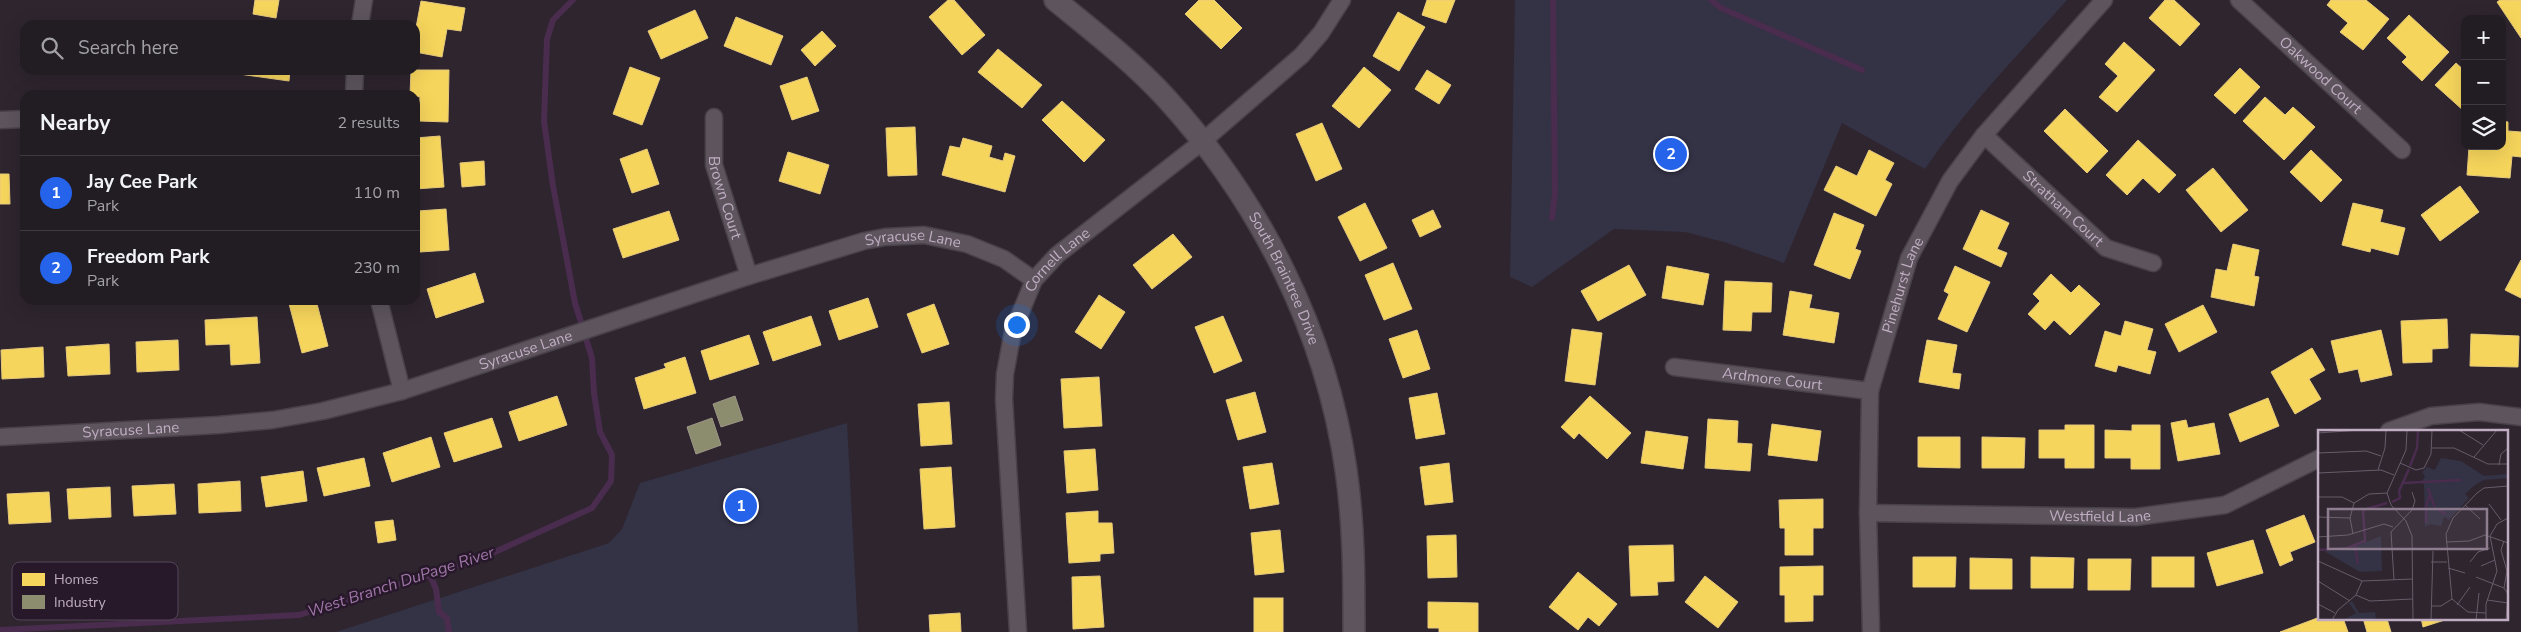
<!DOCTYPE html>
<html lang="en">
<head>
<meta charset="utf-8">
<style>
	:root { --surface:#221c23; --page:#2a252b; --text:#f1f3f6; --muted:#a2a1a6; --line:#3f3a41; --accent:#2563eb }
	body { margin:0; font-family:"Nunito Sans",sans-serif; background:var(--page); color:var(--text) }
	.controls { position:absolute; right:15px; top:15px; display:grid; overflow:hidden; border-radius:10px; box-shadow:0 5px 20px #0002 }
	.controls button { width:45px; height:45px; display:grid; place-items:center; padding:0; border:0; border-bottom:1px solid var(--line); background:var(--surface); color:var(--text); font:25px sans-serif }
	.you { position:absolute; left:1016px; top:324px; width:18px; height:18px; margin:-12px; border:4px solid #fff; border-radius:50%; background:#1a73e8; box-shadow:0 0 0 8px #1a73e833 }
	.badge { display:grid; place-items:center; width:32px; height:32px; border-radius:50%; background:var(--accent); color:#fff; font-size:16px; font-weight:700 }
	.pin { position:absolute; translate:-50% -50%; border:2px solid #fff; box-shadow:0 1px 5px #0006 }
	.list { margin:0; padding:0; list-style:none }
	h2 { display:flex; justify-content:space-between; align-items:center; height:65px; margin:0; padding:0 20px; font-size:21px }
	h2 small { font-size:16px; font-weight:400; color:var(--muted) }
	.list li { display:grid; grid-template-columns:32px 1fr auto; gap:15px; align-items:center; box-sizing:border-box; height:75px; padding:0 20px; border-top:1px solid var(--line) }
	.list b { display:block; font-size:19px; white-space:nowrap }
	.list p { margin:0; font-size:16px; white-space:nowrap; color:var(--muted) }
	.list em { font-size:16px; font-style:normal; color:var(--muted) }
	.icon { flex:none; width:28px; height:28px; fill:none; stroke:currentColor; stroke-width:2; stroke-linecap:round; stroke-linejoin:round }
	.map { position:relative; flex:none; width:2521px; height:632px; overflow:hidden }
	.search { position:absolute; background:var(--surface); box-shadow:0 5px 20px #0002; left:20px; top:20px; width:400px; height:55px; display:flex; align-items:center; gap:12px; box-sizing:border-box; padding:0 18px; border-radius:15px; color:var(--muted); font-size:19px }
	.panel { position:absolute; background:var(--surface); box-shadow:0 5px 20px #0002; left:20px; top:90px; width:400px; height:215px; border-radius:15px }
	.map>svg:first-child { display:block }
	.green { fill:#343245 }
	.homes { fill:#f6d55c; stroke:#e6c97b }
	.industry { fill:#8c8c6e; stroke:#9c9687 }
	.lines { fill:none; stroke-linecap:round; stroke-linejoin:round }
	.stream { stroke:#4a2c4f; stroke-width:6 }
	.minor-casing { stroke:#484149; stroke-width:19 }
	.tertiary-casing { stroke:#484149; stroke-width:24 }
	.minor { stroke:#5d545e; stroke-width:16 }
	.tertiary { stroke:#5d545e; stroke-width:21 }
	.labels { text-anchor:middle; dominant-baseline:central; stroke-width:5; stroke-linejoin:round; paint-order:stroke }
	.street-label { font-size:15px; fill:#c0adc2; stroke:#27192a }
	.water-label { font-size:16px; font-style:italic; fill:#a176aa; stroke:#27192a }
	.inset-river { fill:none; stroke:#4a2c4f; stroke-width:2.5 }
	.inset-road { fill:none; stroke:#685b6a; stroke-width:1 }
	.view { fill:#8d7d8f; fill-opacity:0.15; stroke:#8d7d8f; stroke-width:2.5 }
	.inset-edge { fill:none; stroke:#c0adc2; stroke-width:2.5 }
	.key { fill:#27192a; stroke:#554558; stroke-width:1 }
	.key-label { font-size:14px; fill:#c0adc2 }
</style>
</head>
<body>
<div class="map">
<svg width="2521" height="632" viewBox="0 0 2521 632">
	<rect width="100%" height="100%" fill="#2e252f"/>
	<g class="green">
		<path d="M1515,0H2067C2018,55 1966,108 1925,169L1842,123L1784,263L1724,242L1685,232L1614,229L1532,287L1510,277Z"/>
		<polygon points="847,423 858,632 336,632 609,543 622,529 640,483"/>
	</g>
	<g class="homes">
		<polygon points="255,0 279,0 276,18 253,14"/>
		<polygon points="948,0 954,0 985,35 962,55 929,17"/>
		<polygon points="1199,0 1214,0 1242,28 1221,49 1185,14"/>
		<polygon points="1427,0 1455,0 1446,23 1422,15"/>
		<polygon points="2165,0 2174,0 2200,24 2180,46 2149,18"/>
		<polygon points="2331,0 2366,0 2389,19 2363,50 2340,32 2348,23 2327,5"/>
		<polygon points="2500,0 2521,0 2521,38 2497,2"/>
		<polygon points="421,1 465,8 461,31 447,29 442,57 415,52 415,33"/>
		<polygon points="695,10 708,38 661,59 648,31"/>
		<polygon points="1398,12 1425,27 1399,71 1373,56"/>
		<polygon points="2409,15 2449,52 2422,81 2402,62 2407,57 2387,38"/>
		<polygon points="736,17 783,36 771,65 724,46"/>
		<polygon points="822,31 836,46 815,66 801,50"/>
		<polygon points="2124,42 2155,70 2117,112 2099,97 2118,76 2105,64"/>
		<polygon points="998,49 1042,85 1022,108 978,72"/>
		<polygon points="2456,63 2465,71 2465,112 2435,85"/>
		<polygon points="630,67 660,78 642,125 613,114"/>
		<polygon points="1364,67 1391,90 1359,128 1332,106"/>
		<polygon points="2240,68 2260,87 2235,114 2214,95"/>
		<polygon points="240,70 290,70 289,81 239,74"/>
		<polygon points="411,70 449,70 448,122 419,121 420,97 410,95"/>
		<polygon points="1427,70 1451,85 1439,104 1415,89"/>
		<polygon points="807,77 819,111 792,120 780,86"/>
		<polygon points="2265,97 2285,115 2293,107 2315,127 2284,160 2243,121"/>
		<polygon points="1062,101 1105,140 1084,162 1042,120"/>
		<polygon points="2065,109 2108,151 2087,173 2044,131"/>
		<polygon points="2502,121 2508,122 2508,131 2521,132 2521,157 2512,156 2510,178 2467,175 2469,147 2502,146"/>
		<polygon points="1322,123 1342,169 1316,181 1296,134"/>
		<polygon points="915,127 917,175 888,176 886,128"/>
		<polygon points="440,136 444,187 415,189 415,138"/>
		<polygon points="963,138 992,146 989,157 1003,161 1005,153 1015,156 1005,192 942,175 950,146 960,148"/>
		<polygon points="2138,140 2176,175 2159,193 2143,178 2127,195 2106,175"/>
		<polygon points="647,149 659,184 632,193 620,159"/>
		<polygon points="1869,150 1894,163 1885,180 1892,184 1876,216 1824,190 1836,166 1857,176"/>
		<polygon points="2311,150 2342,180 2321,202 2290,172"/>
		<polygon points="788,152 829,165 820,194 779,181"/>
		<polygon points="484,161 485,185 462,187 460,163"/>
		<polygon points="2213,168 2248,210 2221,232 2186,190"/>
		<polygon points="0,174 9,174 10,204 0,204"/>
		<polygon points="2460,186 2479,212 2440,241 2421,215"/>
		<polygon points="1365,203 1387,248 1360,261 1338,217"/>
		<polygon points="2353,203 2383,210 2380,222 2405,228 2398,255 2371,248 2370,252 2342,245"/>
		<polygon points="446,209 449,250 420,252 418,211"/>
		<polygon points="1433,210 1441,227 1420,237 1412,220"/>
		<polygon points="1981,210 2009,223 1997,249 2007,253 2001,267 1963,249"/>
		<polygon points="669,211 679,240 623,258 613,229"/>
		<polygon points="1834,213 1864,225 1855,249 1861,251 1850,279 1814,265"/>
		<polygon points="1173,234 1192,257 1152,289 1133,265"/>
		<polygon points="2233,244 2259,250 2254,276 2259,277 2254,306 2211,297 2216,269 2227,271"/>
		<polygon points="2521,260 2521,298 2505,290"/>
		<polygon points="1393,263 1412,309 1384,320 1365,275"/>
		<polygon points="1629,265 1646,295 1598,321 1581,291"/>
		<polygon points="1667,266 1709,274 1703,305 1662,298"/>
		<polygon points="1955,266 1990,282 1967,332 1938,319 1949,294 1944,291"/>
		<polygon points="475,273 484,302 436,318 427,289"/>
		<polygon points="2051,274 2071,293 2079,285 2100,304 2070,335 2054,320 2045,330 2028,314 2040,301 2033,294"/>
		<polygon points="1725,281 1772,283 1771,312 1752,312 1751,331 1723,330"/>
		<polygon points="1790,291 1812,295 1809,308 1839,313 1834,343 1783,335"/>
		<polygon points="1099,295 1125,312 1101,349 1075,332"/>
		<polygon points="868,298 878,327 839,340 829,311"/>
		<polygon points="288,300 316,300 328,346 302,353"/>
		<polygon points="934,304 949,344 922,353 907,314"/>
		<polygon points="2203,305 2217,332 2179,352 2165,324"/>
		<polygon points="811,316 821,345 773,361 763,332"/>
		<polygon points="1223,316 1242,361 1214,373 1195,327"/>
		<polygon points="257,317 260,363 231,365 230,344 206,345 205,320"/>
		<polygon points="2447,319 2448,348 2432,349 2432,362 2403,363 2401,321"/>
		<polygon points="2125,321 2153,329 2147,350 2156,352 2150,374 2118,365 2116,372 2095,366 2105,331 2121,336"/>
		<polygon points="1572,329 1602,333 1595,385 1565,381"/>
		<polygon points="1417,330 1430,369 1403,378 1389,339"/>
		<polygon points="2381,330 2392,375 2361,382 2358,369 2339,373 2331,341"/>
		<polygon points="2471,334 2519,336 2518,367 2470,366"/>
		<polygon points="749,335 759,364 710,380 701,351"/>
		<polygon points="178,340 179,370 137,372 136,342"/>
		<polygon points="1927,340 1957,345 1952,373 1961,374 1959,389 1919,382"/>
		<polygon points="109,344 110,374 68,376 66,347"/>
		<polygon points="43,347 44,377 2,379 1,350"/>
		<polygon points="2312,348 2325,370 2309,379 2321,399 2295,414 2271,372"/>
		<polygon points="685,357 696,393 644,409 635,378 666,368 664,364"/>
		<polygon points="1099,377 1102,426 1064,428 1061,379"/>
		<polygon points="1255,392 1266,432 1238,440 1226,400"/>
		<polygon points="1437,393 1445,434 1416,439 1409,398"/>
		<polygon points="557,396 567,425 519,441 509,412"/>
		<polygon points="1590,396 1631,433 1607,459 1579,433 1574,439 1561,427"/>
		<polygon points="2268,398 2279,426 2240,442 2229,414"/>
		<polygon points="949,402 952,444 921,446 918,404"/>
		<polygon points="492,418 502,447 454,462 444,433"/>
		<polygon points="1708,419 1738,421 1737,443 1752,444 1750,471 1705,468"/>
		<polygon points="2186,420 2188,428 2214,423 2220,454 2178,461 2171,423"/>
		<polygon points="1772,424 1821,431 1817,461 1768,455"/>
		<polygon points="2065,425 2094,425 2094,468 2065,468 2065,458 2039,458 2039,430 2065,430"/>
		<polygon points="2132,425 2160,425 2160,469 2131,469 2131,458 2105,458 2105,430 2132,431"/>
		<polygon points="1646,431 1688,437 1683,469 1641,463"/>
		<polygon points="431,437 440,467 392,482 383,453"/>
		<polygon points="1918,437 1960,437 1960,468 1918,467"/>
		<polygon points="1982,437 2025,438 2024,468 1982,468"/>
		<polygon points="1095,449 1098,490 1067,493 1064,451"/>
		<polygon points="364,458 370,486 324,496 317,468"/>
		<polygon points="1272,463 1279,504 1250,509 1243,467"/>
		<polygon points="1449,463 1453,502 1425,505 1420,467"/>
		<polygon points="951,467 955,527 924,529 920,469"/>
		<polygon points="303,471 307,501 266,507 261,477"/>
		<polygon points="240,481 241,511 199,513 198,484"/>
		<polygon points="174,484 176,514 134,516 132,486"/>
		<polygon points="110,487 111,517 69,519 67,489"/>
		<polygon points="49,492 51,522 9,524 7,494"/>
		<polygon points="1823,499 1823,528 1813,528 1813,555 1785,555 1785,528 1780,528 1779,500"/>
		<polygon points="1098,511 1098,523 1112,523 1114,553 1100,554 1100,561 1069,563 1066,513"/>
		<polygon points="2304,515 2315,542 2290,552 2293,560 2280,566 2266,530"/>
		<polygon points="393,520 396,540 378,543 375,522"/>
		<polygon points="1280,530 1284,572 1255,575 1251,533"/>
		<polygon points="1456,535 1457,577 1428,578 1427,536"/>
		<polygon points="2253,540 2263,573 2217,586 2207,553"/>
		<polygon points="1673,545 1674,581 1657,582 1658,595 1631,596 1629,546"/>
		<polygon points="1913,557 1956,557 1955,587 1913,587"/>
		<polygon points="2031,557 2074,558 2073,588 2031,588"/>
		<rect x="2152" y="557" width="42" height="30"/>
		<polygon points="1970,558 2012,559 2012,589 1970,589"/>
		<polygon points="2088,559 2131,559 2130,590 2088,590"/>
		<polygon points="1823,566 1823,595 1813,595 1813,621 1785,622 1785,595 1780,595 1780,567"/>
		<polygon points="1578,572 1617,604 1599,626 1588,617 1578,630 1549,607"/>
		<polygon points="1100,576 1104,627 1073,629 1072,577"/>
		<polygon points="1705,576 1738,602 1718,628 1685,602"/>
		<rect x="1254" y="598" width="29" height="34"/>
		<polygon points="1428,602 1478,603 1478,632 1439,632 1439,628 1428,628"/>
		<polygon points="960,613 961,632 930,632 929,615"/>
		<polygon points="2320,617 2343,618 2348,632 2280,632"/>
		<polygon points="2363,618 2390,618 2387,619 2391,632 2367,632"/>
		<polygon points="2421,618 2451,618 2423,627"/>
	</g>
	<g class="industry">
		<polygon points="735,396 743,420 721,427 713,404"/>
		<polygon points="712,418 721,445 696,454 687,427"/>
	</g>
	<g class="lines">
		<g class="stream">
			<polyline points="1711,0 1721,8 1862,70"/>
			<polyline points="1552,218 1555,194 1553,0"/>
			<polyline points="430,575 436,589 439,612 447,618 449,632"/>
			<polyline points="0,630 299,615 475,561 592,508 611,481 612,455 600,432 594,393 592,358 575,303 553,186 544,121 547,39 553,20 573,0"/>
		</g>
		<defs>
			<g id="minor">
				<path id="s1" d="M2239,0L2402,150"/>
				<polyline points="360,25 364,0"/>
				<polyline points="354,95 355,70"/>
				<path id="s2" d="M714,117V165L749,276"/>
				<polyline points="0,120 25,119"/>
				<path id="s3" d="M1984,135L2106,248L2153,263"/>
				<polyline points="379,300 402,391"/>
				<path id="s4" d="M1674,367L1870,391"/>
				<polyline points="2389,431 2431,416 2479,412 2521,417"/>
				<path id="s5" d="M0,437L218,425L273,420L323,411L402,391L749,276L864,241L885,237L924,235L967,244L1004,259L1034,280"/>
				<path id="s6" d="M1868,513L2136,517L2225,505L2320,458"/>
				<path id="s7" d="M1018,632L1004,399L1005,374L1013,331L1034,280L1057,255L1203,141L1302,55L1321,33L1342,0"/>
				<path id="s8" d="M1871,632L1868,513L1870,391L1909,258L1950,181L1984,135L2104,0"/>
			</g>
			<g id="tertiary">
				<path id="s9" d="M1055,0C1093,31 1132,61 1166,98C1260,201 1326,331 1346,470C1354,524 1354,578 1354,632"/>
			</g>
		</defs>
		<use href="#minor" class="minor-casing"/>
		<use href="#tertiary" class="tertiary-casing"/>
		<use href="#minor" class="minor"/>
		<use href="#tertiary" class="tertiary"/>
	</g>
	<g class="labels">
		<g class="street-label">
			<text stroke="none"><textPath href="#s1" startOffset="111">Oakwood Court</textPath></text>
			<text stroke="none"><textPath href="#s2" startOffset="82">Brown Court</textPath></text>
			<text stroke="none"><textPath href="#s3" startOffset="108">Stratham Court</textPath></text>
			<text stroke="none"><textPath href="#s5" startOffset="941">Syracuse Lane</textPath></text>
			<text stroke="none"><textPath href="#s7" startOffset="388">Cornell Lane</textPath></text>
			<text stroke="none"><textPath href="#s9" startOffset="365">South Braintree Drive</textPath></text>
			<text stroke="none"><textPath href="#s8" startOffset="352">Pinehurst Lane</textPath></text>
			<text stroke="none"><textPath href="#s5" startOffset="536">Syracuse Lane</textPath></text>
			<text stroke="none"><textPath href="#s4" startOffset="99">Ardmore Court</textPath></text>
			<text stroke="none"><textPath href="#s5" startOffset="131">Syracuse Lane</textPath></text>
			<text stroke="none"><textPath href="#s6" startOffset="232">Westfield Lane</textPath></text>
		</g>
		<g class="water-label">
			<text transform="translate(401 582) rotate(-18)">West Branch DuPage River</text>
		</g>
	</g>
	<g transform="translate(2318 430)">
		<rect width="190" height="190" fill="#2e252f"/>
		<path d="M123,28L143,31L166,46L190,44V48L166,50L157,55L147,64L151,68L131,90L126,87L123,96L112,94L107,97L106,54L102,53L107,47L104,42L109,37L117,40ZM63,106L64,141L42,142L6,121L28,120ZM34,171L41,183L57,182L58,190H25L38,183L31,173Z" fill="#343245"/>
		<path class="inset-river" d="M92,36L99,18L100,0M85,53L143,50M110,58L117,78L128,84M74,72L82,68L81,61L91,39M108,93V76L112,65M37,116L40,134M0,120L29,118L47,111L45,80L69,73"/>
		<path class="inset-road" d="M89,0L88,20L69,63L73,75L88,91L94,106L95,190M141,0L165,15M0,3L42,0M114,18H136L170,34H190M0,23L48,21L63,26M156,27L179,0M82,33L98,40L106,38L113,24L114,0M181,35L183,24L190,18M60,40L67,18L68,0M0,43L63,40L76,45M0,67H24L36,73M171,74L183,90M147,75L162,89M0,87L32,88M35,104L32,88L36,73L51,64L69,63M0,107L30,105L66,94L75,97M128,112L151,111L167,105L190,113M0,131L44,151L95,149M113,132H129M152,132L160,122L172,118M163,136L177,130M130,138L147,143M158,147L186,158M76,150L73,102L94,80L97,71L94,62M0,151L32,171M186,158L189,141L183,120L186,111M186,158L190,164L188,190M38,165L52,171L95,169M169,170L190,173M0,174L17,183M139,175L152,157M113,176H123L134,169M168,183L150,182L134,169L128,104L135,88L159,63L166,58L190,56M14,190L20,180L38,165L44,151M113,190L115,121M158,190L161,163M168,190V174L179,141L172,106L179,94L190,88"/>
		<path class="view" d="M10,79H169V119H10Z"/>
		<rect width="190" height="190" class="inset-edge"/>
	</g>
	<rect x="12" y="562" width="166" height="58" rx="8" class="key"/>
	<rect x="22" y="573" width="23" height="13" fill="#f6d55c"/>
	<rect x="22" y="595" width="23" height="14" fill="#8c8c6e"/>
	<g class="key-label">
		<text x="54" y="584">Homes</text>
		<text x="54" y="607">Industry</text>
	</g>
</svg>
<div class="controls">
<button>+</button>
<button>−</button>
<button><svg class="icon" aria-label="layers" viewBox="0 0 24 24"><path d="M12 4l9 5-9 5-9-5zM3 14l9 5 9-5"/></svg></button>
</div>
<div class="you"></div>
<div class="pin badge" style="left:741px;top:506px">1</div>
<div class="pin badge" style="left:1671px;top:154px">2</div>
<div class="search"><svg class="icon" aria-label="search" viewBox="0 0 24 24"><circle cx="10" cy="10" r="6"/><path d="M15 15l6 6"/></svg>Search here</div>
<section class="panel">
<h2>Nearby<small>2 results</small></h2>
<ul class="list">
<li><span class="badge">1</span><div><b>Jay Cee Park</b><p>Park</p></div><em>110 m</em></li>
<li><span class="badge">2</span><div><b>Freedom Park</b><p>Park</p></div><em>230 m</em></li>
</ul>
</section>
</div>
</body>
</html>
